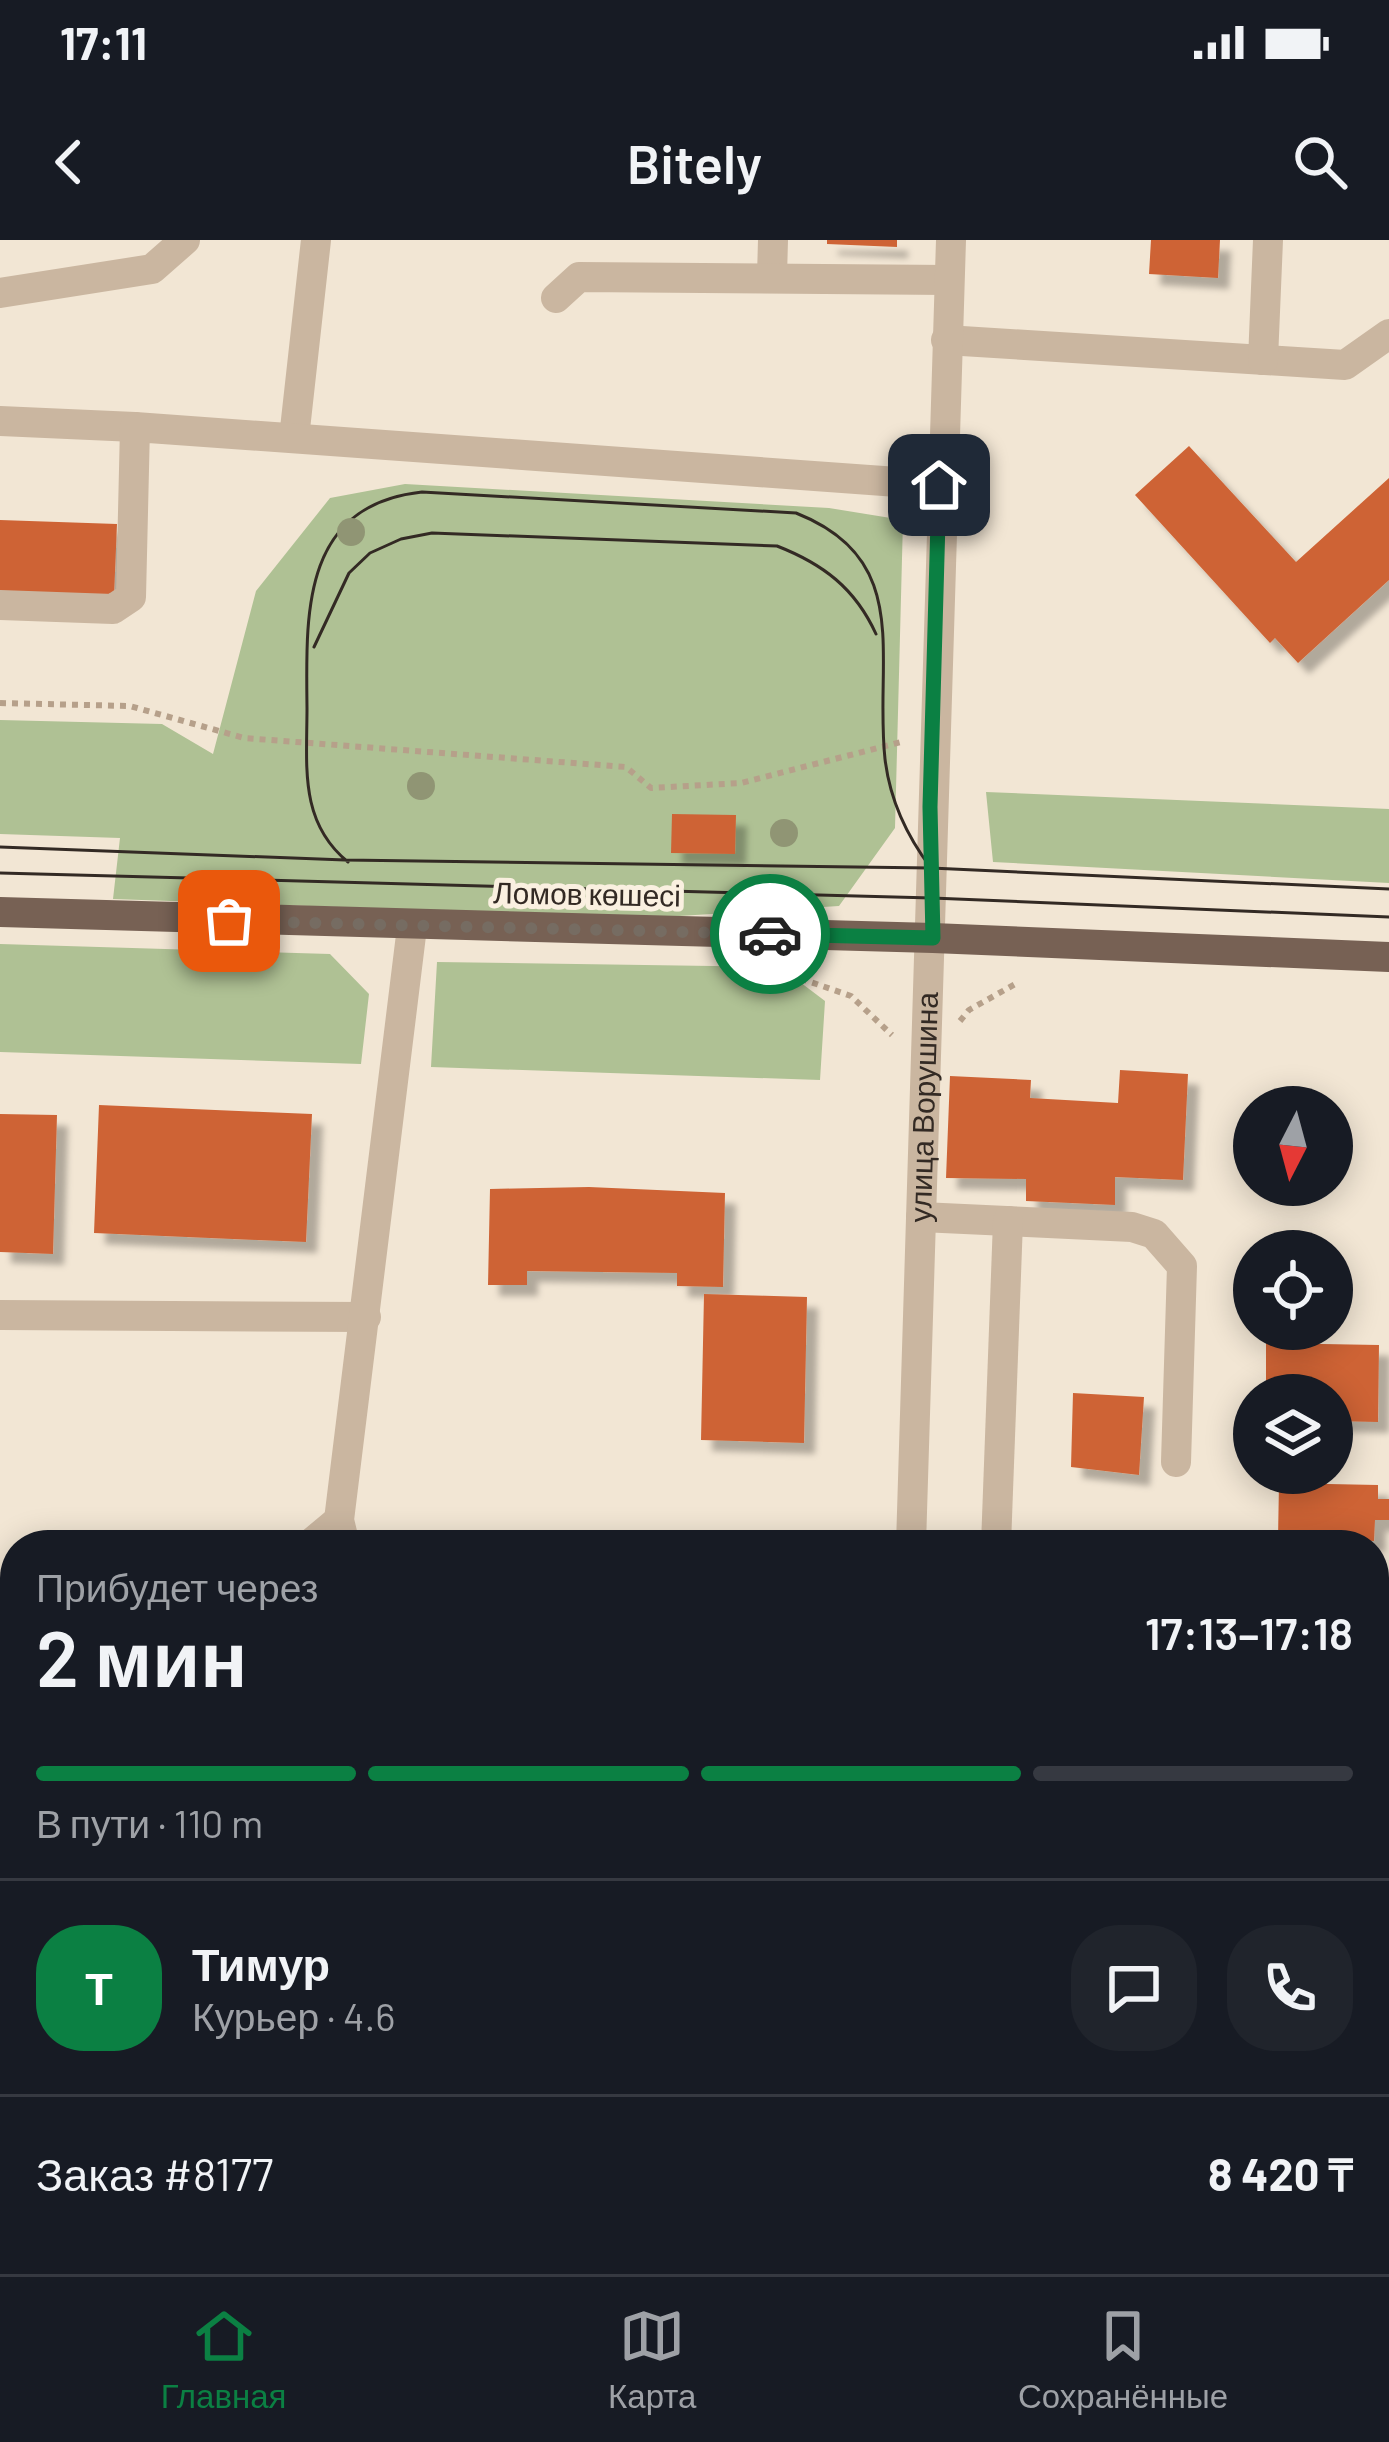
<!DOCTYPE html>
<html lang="ru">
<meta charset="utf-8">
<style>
body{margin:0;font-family:Barlow,sans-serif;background:#20242c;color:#f1f3f6;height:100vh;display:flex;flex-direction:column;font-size:45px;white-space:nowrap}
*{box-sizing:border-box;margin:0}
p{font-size:39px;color:#9ea1a6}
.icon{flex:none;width:66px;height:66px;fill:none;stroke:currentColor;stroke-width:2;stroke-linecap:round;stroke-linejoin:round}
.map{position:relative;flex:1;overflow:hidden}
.details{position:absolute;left:0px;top:1290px;width:1389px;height:744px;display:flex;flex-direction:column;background:#171b24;border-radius:48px 48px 0 0;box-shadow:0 6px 30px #0003}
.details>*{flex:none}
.needle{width:78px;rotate:186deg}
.tools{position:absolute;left:1233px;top:846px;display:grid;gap:24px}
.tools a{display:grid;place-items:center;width:120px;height:120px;border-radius:50%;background:#171b24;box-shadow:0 6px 30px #0003;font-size:60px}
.pin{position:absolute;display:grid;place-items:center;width:102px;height:102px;color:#fff;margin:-51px;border-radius:24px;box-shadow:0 6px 18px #0006}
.courier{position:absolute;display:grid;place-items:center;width:120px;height:120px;margin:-60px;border:9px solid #0b8043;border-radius:50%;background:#fff;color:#222;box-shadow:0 3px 15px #0007}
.head em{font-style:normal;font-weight:600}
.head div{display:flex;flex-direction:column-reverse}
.head{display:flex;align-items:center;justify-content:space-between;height:204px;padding:0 36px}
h1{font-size:78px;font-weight:600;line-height:90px}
.bar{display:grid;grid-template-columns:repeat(4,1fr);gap:18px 12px;align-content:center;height:144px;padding:0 36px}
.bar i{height:15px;border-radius:9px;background:#363941}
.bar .current{background:#0b8043}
.bar p{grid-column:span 4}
.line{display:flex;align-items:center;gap:30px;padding:0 36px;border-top:3px solid #363941}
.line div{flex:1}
.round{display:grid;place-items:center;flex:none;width:126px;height:126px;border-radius:48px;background:#20242c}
.status{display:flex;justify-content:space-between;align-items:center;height:84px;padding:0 60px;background:#171b24;direction:ltr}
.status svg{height:33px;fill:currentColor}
header{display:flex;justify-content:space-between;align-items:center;height:156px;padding:0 36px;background:#171b24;font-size:54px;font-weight:600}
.menu{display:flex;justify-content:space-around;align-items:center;height:168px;border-top:3px solid #363941;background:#171b24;font-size:33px;color:#9ea1a6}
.menu a{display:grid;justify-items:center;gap:6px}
.menu .current{color:#0b8043}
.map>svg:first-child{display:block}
</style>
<div class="status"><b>17:11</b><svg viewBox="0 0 49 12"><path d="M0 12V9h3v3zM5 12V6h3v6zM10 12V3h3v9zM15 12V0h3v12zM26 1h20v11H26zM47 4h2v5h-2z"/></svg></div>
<header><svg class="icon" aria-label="back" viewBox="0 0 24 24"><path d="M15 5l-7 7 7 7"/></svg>Bitely<svg class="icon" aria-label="search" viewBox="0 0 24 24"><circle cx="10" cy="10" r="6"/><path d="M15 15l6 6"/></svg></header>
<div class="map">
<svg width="1389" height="2034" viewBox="0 0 1389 2034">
<defs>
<filter id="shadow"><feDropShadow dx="11" dy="11" stdDeviation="3" flood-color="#0004"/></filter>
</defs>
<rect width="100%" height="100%" fill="#f2e6d4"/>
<path fill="#afc194" d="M405 244 829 268 903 280 895 588 839 666 647 678 113 659 120 598 0 594V480L162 484 213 514 256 351 330 258Z
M986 552 1389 569V643L993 622Z
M0 704 330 714 369 754 361 824 0 812Z
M437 722 780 727 825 761 820 840 431 827Z
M1374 1894H1389V2034H1062L1063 2019H1374Z"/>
<path fill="#ce6436" filter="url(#shadow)" d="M827 0H897V7L827 4Z
M1151 0H1220L1218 38 1149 34Z
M1189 206 1296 322 1389 238V340L1298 423 1275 398 1270 403 1135 255Z
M0 280 117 284 114 356 0 351Z
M672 574 736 575 735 614 671 613Z
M1120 830 1188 834 1183 940 1115 937V965L1026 961V939L946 938 950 836 1031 840 1030 858 1118 863Z
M99 865 312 874 306 1002 94 993Z
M0 874 57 875 53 1014 0 1012Z
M589 947 725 953 723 1047 677 1046V1033L527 1031V1045H488L490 949Z
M704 1054 807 1057 804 1203 701 1200Z
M1266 1103 1379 1105 1378 1182 1332 1181V1155H1266Z
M1073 1153 1144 1157 1139 1235 1071 1227Z
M1279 1243 1378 1245V1259H1389V1280H1375L1374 1301 1278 1299Z
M0 1452H15V1515L0 1514Z
M756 2019H807V2025L756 2023Z
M935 2019H978V2034H934Z
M1022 2019H1067L1066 2034H1022Z"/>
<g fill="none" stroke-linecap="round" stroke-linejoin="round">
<path stroke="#b6a08a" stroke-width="6" stroke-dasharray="6 6" stroke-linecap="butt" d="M0 463 130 466 244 498 626 527 651 548 741 543 901 502
M741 736 799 738 851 756 892 795
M960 781 969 770 1017 743
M1374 1902H1389
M1077 2034V2019"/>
<g stroke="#cab6a0" stroke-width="30">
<path d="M772 36 773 0"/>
<path d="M0 53 152 29 185 0"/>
<path d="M556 58 579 37 949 40"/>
<path d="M946 100 1345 125 1389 94"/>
<path d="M1263 120 1268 0"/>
<path d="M0 181 135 187"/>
<path d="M294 198 316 0"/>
<path d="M0 365 113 369 131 357 135 187 939 245"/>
<path d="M921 977 1132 987 1154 994 1182 1026 1176 1222"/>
<path d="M0 1075 366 1077"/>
<path d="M309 1305 339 1280"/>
<path d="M345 1305 339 1280 412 687"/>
<path id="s1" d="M911 1305 951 0"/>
<path d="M996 1305 1008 981"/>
<path d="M452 2034V2019"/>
<path d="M883 2034V2019"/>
</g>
<path stroke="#776154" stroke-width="30" d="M0 672 933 698 1389 717"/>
<path stroke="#332a24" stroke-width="3" d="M314 407 349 333 370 313 401 299 432 293 777 306C823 324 855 348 876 394
M0 607 345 620 931 628 1389 649
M348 622C299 582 307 527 307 468 306 374 301 265 422 252L796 273C915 320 874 418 885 519 890 561 906 595 931 628
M0 633 932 658 1389 677"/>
</g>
<g fill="#909574">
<circle cx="351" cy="292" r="14"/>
<circle cx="421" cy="546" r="14"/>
<circle cx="784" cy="593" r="14"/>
</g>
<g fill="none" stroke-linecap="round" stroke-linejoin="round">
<path stroke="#766c62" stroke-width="12" stroke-dasharray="0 21.6" d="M229 681 770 694"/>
<path stroke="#0b8043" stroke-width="15" d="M770 694 933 698 930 567 939 245"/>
</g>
<g text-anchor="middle" stroke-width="10" stroke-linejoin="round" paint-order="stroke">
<g font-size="30" fill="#332a24" stroke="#faf0e0">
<text transform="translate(587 655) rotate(1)" y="10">Ломов көшесі</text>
<text dy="10" stroke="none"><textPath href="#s1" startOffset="438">улица Ворушина</textPath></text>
</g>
</g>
</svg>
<div class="tools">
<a><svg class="needle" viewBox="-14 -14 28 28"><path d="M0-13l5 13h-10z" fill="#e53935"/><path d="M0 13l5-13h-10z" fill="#9ea1a6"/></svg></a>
<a><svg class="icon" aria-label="locate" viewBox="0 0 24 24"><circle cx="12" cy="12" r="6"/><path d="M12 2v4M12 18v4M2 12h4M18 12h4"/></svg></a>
<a><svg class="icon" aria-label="layers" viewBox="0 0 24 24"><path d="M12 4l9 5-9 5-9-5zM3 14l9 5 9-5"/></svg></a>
</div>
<div class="pin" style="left:229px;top:681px;background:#ea580c"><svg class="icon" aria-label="bag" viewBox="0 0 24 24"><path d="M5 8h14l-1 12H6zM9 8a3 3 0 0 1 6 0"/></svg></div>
<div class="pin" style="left:939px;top:245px;background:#1f2937"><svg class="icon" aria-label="home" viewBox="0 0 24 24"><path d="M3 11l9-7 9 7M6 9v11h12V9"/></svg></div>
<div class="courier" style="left:770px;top:694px"><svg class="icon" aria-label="car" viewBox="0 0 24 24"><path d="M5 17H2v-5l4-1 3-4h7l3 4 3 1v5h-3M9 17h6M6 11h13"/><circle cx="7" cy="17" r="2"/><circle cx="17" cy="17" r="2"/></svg></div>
<section class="details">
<div class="head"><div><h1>2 мин</h1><p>Прибудет через</p></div><em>17:13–17:18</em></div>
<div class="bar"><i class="current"></i><i class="current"></i><i class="current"></i><i></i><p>В пути · 110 m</p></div>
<div class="line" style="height:216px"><b class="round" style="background:#0b8043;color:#fff">Т</b><div><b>Тимур</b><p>Курьер · 4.6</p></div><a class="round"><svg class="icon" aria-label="chat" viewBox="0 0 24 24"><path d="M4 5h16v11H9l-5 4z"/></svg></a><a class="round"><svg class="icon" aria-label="phone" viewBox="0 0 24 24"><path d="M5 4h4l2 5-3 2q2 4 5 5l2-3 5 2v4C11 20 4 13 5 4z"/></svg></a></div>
<div class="line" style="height:156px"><div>Заказ #8177</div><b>8 420 ₸</b></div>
</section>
</div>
<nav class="menu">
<a class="current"><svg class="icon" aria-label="home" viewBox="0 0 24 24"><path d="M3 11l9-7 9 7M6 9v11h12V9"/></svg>Главная</a>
<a><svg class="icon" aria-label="map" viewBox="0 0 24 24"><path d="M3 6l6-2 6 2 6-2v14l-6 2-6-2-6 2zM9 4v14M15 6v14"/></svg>Карта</a>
<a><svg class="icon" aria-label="saved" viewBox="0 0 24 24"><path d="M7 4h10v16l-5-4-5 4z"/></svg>Сохранённые</a>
</nav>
